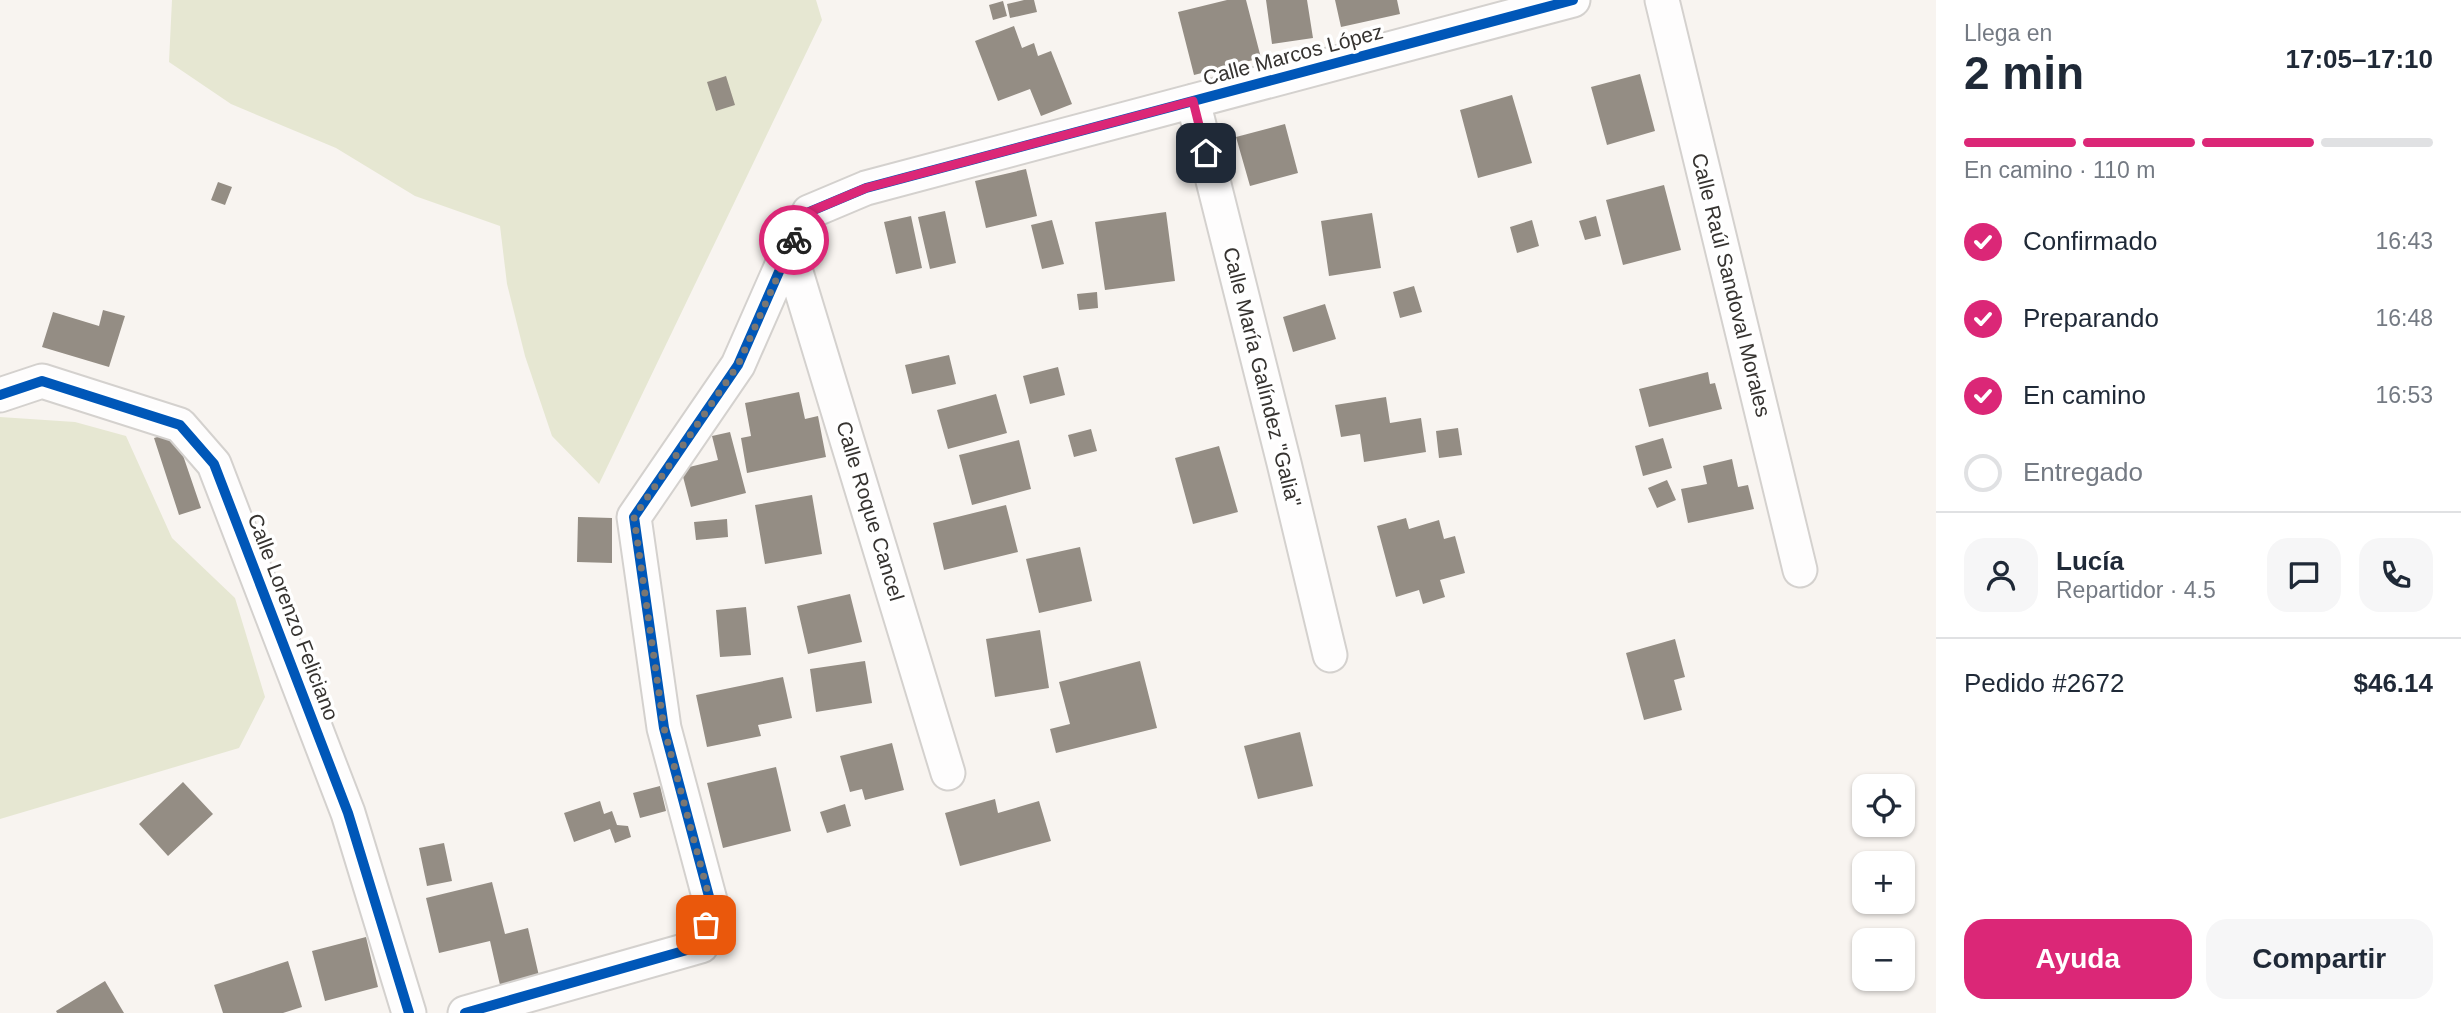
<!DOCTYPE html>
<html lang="es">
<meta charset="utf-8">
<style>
body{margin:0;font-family:Helvetica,sans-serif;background:#f6f6f7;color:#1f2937;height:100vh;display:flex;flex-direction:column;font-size:26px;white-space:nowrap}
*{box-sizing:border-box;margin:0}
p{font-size:23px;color:#747a83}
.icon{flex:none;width:38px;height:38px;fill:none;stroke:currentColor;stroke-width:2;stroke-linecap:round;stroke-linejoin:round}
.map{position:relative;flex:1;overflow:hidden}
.side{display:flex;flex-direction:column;background:#fff;width:525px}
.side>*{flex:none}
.buttons{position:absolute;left:1852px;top:774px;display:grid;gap:14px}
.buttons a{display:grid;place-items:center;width:63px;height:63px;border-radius:14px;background:#fff;box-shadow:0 2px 5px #0004;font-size:35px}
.pin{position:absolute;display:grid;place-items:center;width:60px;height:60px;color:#fff;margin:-30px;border-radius:14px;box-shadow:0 4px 10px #0006}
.courier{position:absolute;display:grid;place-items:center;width:70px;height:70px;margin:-35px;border:5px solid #db2777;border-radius:50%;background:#fff;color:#222;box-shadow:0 2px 9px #0007}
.summary em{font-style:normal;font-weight:800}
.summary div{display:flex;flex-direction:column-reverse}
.summary{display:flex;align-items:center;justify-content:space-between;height:119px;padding:0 28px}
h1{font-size:46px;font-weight:800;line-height:52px}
.bar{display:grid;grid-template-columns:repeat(4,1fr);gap:10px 7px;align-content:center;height:84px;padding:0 28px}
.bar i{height:9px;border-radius:5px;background:#e0e1e3}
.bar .selected{background:#db2777}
.bar p{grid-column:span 4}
.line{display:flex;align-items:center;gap:18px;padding:0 28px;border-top:2px solid #e0e1e3}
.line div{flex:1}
.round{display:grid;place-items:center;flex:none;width:74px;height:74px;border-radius:21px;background:#f6f6f7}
ol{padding:0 28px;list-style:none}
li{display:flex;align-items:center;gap:21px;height:77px}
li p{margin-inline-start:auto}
li .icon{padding:7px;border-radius:50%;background:#db2777;color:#fff;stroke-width:4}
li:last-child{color:#747a83}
li i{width:38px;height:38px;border:4px solid #e0e1e3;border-radius:50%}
.cta{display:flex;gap:14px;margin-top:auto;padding:14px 28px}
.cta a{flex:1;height:80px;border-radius:21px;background:#db2777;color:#fff;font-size:28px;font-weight:800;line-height:80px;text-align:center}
.cta a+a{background:#f6f6f7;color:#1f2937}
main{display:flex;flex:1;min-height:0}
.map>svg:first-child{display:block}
</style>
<main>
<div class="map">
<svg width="1936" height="1013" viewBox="0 0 1936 1013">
<rect width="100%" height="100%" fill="#f8f4f0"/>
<path fill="#e6e7d2" d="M172 0H816L822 20 599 484 552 436 525 356 507 284 500 226 415 196 336 148 231 104 169 62Z
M0 417 75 422 126 436 172 538 235 598 265 697 239 748 0 819Z"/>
<path fill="#948d84" d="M1024 0H1034L1037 12 1010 18 1007 4Z
M1227 0H1246L1261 58 1194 75 1178 12Z
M1266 0H1307L1313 38 1272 44Z
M1335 0H1397L1400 14 1341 27Z
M1003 1 1007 16 993 20 989 5Z
M1014 26 1022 48 1034 43 1038 56 1051 51 1072 104 1041 116 1030 89 998 101 975 41Z
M1640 74 1655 131 1607 145 1591 87Z
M726 76 735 105 716 111 707 82Z
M1512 95 1532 163 1478 178 1460 110Z
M1285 124 1298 173 1250 186 1236 137Z
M1026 169 1037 216 986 228 975 181Z
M218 182 232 187 225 205 211 200Z
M1664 185 1681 250 1623 265 1606 200Z
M945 211 956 263 930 269 918 217Z
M1166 212 1175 281 1105 290 1095 222Z
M1372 213 1381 268 1329 276 1321 221Z
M911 216 922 268 896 274 884 222Z
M1596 216 1601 236 1585 240 1579 221Z
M1052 220 1064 264 1042 269 1031 225Z
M1532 220 1539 246 1517 253 1510 227Z
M1414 286 1422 312 1400 318 1393 292Z
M1097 292 1098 308 1079 310 1077 294Z
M1325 304 1336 339 1293 352 1283 317Z
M103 310 125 316 109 367 42 347 53 312 99 326Z
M949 355 956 384 912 394 905 365Z
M1058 367 1065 395 1030 404 1023 376Z
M1708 372 1710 384 1715 383 1722 409 1649 427 1639 389Z
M799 392 805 419 818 416 826 457 747 473 741 438 751 436 745 403Z
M996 394 1007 433 948 449 937 410Z
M1386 397 1390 423 1421 418 1426 452 1364 462 1360 434 1341 437 1335 405Z
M1458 428 1462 455 1439 458 1436 431Z
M1091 429 1097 451 1074 457 1068 435Z
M175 432 201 508 179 515 154 438Z
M730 432 746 493 691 507 681 469 718 460 712 436Z
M1663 438 1672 468 1643 476 1635 446Z
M1019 440 1031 489 972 505 959 455Z
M1219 446 1238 512 1193 524 1175 458Z
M1732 459 1738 487 1748 485 1754 509 1688 523 1681 489 1707 484 1703 466Z
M1667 480 1676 500 1657 508 1648 488Z
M812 495 822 554 765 564 755 505Z
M1006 505 1018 552 944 570 933 523Z
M578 517 612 518V563L577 562Z
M1406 518 1409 529 1439 520 1444 539 1455 536 1465 573 1440 580 1445 597 1423 604 1419 590 1396 597 1377 526Z
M727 519 728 537 696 540 694 522Z
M1080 547 1092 601 1039 613 1026 559Z
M850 594 862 642 808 654 797 606Z
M746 607 751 655 720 657 716 610Z
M1040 630 1049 688 995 697 986 639Z
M1675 639 1685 677 1674 680 1682 710 1644 720 1626 653Z
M865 661 872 703 816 712 810 669Z
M1140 661 1157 728 1056 753 1050 729 1070 724 1059 682Z
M783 677 792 718 758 725 761 736 707 747 696 695Z
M1300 732 1313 786 1258 799 1244 746Z
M892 743 904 790 865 800 862 789 850 792 840 756Z
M776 767 791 831 723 848 707 783Z
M183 782 213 814 168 856 139 824Z
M660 786 666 811 640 818 633 793Z
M995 799 998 813 1039 801 1051 841 960 866 945 813Z
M600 801 604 814 612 811 617 825 628 826 631 837 615 843 610 829 574 842 564 813Z
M845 804 851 826 827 833 820 812Z
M444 843 452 881 427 886 419 848Z
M492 882 505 934 528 928 539 976 500 985 490 941 439 953 426 898Z
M366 937 378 987 325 1001 312 951Z
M288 961 302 1007 283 1013H223L214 985Z
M105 981 124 1013H57L56 1011Z"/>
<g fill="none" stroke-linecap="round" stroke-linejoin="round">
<defs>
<path id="minor" d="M1662 0 1800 570
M1193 101 1284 463 1330 655
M789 249 948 773
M0 395 42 381 180 425 214 464 348 813 409 1013
M465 1013 701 946 711 904 664 728 634 517 738 365 789 249 809 212 866 188 1573 0"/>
</defs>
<use href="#minor" stroke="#d4d1ce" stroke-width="37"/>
<use href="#minor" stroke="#fefdfd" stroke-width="33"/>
<defs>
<path id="cycleway" d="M0 395 42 381 180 425 214 464 348 813 409 1013
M465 1013 701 946 711 904 664 728 634 517 738 365 789 249 809 212 866 188 1573 0"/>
</defs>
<use href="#cycleway" stroke="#fff" stroke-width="15"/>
<use href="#cycleway" stroke="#0057b8" stroke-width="10"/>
</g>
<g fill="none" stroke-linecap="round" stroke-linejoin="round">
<path stroke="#7a7773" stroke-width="7" stroke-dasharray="0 12.6" d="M706 925 711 904 664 728 634 517 738 365 794 240"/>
<path stroke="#db2777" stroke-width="9" d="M794 240 809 212 866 188 1193 101 1206 153"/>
</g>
<g text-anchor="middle" stroke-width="7" stroke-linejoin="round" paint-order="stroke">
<g font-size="21" fill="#363330" stroke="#fff">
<text transform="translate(1293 55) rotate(-15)" y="7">Calle Marcos López</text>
<text transform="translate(1731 285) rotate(76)" y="7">Calle Raúl Sandoval Morales</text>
<text transform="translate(1262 377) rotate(76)" y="7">Calle María Galíndez "Galia"</text>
<text transform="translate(870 511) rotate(73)" y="7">Calle Roque Cancel</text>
<text transform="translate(293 617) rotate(69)" y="7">Calle Lorenzo Feliciano</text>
</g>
</g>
</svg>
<div class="buttons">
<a><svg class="icon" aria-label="locate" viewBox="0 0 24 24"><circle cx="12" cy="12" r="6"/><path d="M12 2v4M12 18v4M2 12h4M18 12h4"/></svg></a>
<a>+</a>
<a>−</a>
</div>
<div class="pin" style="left:706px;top:925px;background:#ea580c"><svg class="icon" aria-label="bag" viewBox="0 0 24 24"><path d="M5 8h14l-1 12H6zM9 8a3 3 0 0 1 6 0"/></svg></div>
<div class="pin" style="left:1206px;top:153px;background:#1f2937"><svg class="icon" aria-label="home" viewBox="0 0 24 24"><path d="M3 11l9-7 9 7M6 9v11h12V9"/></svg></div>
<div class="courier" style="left:794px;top:240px"><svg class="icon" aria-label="bike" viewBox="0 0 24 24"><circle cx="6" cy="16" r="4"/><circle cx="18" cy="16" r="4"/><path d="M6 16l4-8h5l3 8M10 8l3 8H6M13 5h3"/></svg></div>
</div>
<section class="side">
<div class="summary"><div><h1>2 min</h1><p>Llega en</p></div><em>17:05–17:10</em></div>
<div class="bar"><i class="selected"></i><i class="selected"></i><i class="selected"></i><i></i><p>En camino · 110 m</p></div>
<ol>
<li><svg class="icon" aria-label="check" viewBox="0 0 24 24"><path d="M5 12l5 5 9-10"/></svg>Confirmado<p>16:43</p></li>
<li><svg class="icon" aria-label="check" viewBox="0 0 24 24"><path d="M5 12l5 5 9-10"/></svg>Preparando<p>16:48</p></li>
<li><svg class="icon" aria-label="check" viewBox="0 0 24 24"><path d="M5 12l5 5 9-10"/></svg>En camino<p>16:53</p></li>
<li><i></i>Entregado</li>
</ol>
<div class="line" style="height:126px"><a class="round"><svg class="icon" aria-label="person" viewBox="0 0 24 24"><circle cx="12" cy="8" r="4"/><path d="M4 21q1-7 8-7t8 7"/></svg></a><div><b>Lucía</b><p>Repartidor · 4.5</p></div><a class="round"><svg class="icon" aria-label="chat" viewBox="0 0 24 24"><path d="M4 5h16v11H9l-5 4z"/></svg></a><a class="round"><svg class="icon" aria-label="phone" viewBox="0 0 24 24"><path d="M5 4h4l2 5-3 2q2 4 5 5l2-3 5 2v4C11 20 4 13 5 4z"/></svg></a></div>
<div class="line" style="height:91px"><div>Pedido #2672</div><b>$46.14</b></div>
<div class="cta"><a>Ayuda</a><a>Compartir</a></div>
</section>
</main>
